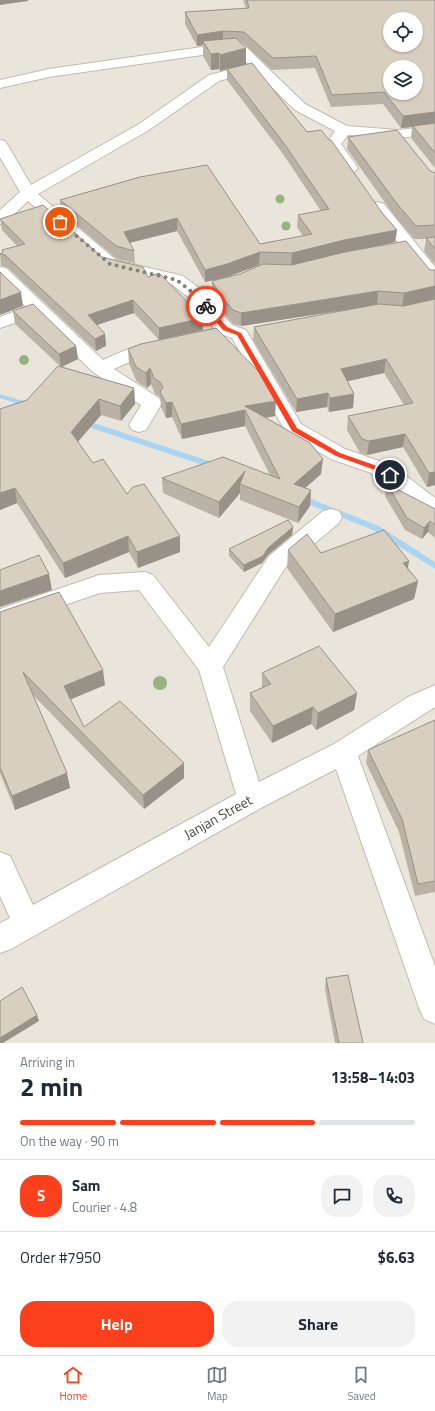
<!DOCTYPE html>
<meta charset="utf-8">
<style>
body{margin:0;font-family:"Titillium Web",sans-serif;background:#f2f2f3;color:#1f2937;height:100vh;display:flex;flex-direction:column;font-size:15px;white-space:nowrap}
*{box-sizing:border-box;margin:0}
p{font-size:13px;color:#747a83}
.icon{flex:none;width:22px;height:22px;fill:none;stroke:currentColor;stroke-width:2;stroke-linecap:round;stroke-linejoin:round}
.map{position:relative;height:1043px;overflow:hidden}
.drawer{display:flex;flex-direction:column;background:#fff;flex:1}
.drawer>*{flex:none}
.tools{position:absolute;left:383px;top:12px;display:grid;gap:8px}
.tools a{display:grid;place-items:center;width:40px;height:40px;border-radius:50%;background:#fff;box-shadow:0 1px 3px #0004;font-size:20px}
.pin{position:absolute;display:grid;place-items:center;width:34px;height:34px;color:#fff;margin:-17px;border:2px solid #fff;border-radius:50%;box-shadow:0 1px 4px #0007}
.courier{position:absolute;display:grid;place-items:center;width:40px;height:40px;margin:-20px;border:3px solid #fc3f1d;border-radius:50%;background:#fff;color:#222;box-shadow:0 1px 5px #0007}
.summary em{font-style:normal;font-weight:700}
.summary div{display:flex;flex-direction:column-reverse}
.summary{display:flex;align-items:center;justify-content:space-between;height:68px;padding:0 20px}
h1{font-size:26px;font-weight:700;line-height:30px}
.bar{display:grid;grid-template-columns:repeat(4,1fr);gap:6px 4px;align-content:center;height:48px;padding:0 20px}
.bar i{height:5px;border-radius:3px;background:#e0e1e3}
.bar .on{background:#fc3f1d}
.bar p{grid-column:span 4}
.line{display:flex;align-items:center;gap:10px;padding:0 20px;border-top:1px solid #e0e1e3}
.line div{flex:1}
.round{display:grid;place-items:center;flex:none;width:42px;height:42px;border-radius:16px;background:#f2f2f3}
.primary-button{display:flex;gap:8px;margin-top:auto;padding:8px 20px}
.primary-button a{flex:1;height:46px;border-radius:16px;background:#fc3f1d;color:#fff;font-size:16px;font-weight:700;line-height:46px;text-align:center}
.primary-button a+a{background:#f2f2f3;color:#1f2937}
.dock{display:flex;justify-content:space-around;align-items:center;height:56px;border-top:1px solid #e0e1e3;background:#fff;font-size:11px;color:#747a83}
.dock a{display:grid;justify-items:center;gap:2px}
.dock .on{color:#fc3f1d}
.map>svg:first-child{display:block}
</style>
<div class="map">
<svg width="435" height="1043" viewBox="0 0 435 1043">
<rect width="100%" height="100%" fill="#f6f3ec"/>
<path fill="#eae5da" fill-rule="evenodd" d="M0 0H435V1043H0ZM390 19H416V45H390ZM390 67H416V93H390Z"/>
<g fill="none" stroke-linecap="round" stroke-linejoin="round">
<path fill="#a9d4f2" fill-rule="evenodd" d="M0 394 34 404 35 406 31 408 0 398Z
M79 420H85L218 464 219 466 218 468H212L79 424 78 422Z
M301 495 379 526 435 562V569L373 530 298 500 297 498 298 496Z"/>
<defs>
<path id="minor" d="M223 44 244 45 305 104 347 126 398 130 435 126V134L398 138 348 135 341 144 358 168 355 171 350 173 345 171 326 144 335 131 295 110 255 71 219 81 149 130 38 194 116 260 183 276 199 288 232 325 246 330 301 424 345 449 385 463 409 478 435 498V518L427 515 393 488 371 473 331 459 287 434 232 338 218 333 187 296 171 284 104 268 28 201 6 222 0 224V210L20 192 0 157V140L5 141 7 144 31 185 139 124 209 75 249 65 236 52H223L49 77 0 88V80L49 69Z
M378 202 384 204 435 267V283L429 282 372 210 370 207 372 204Z
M0 267 6 268 103 360C119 353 146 339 164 344L166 348 164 352 141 357 114 369 159 398 162 403 146 430 139 432 132 430 129 425 141 405 93 372 35 316 0 328V317L26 307 0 282Z
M331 509 339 511 342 517 339 523 285 568 223 667 259 782 334 744 408 697 435 685V707L358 756 435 966V1024L424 1019 419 1008 336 769 261 808 11 949 0 953V923L10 918 0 896V852L10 856 33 905 236 794 199 670 139 590 100 593 0 627V609L99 575 145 572 153 575 209 647 269 556 323 511Z"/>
</defs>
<use href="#minor" stroke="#c2bbae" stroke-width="2"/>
<use href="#minor" fill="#fff" fill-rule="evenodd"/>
</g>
<g fill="#97b381">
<circle cx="280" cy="199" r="4.5"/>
<circle cx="286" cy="226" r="4.5"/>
<circle cx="24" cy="360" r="5"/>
<circle cx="160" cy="683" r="7"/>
</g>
<path fill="#bab2a6" d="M243 0H435V168L411 138 412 127 401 128 383 104 331 107 315 68 272 70 244 44 241 43 246 48V64L220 71 219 69 211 70 203 56V45L197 46 185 24V12L246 8Z
M227 69 307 132 383 214 397 230 395 242 343 253 430 270 435 485 427 487 403 447 367 455 360 453 347 430 348 416 404 405 384 373 347 381 354 394 353 408 329 412 327 407 296 412 253 340 254 327 376 305 241 326 233 324 220 309 212 294V281L240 274 262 265H259L227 277 205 282 177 231 130 243 134 251 135 263 117 259 61 212 60 200 140 177 260 244 303 236 297 227 298 215 321 211 283 154 227 80Z
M348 137 430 171 435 173V265L424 251 426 239H414L396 218 347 149Z
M0 219 102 257 148 277 203 318V330L164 339 275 416 266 418 321 474 305 488 311 490 310 506 298 523 240 500V493L219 518 163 493 162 478 270 475 245 426 182 439 172 417 166 418 161 407 160 397 155 394 151 384 147 388 137 382 129 364 128 349 159 340 134 313 97 325 105 334 106 346 96 351 7 267 1 266 0 253H2V250L17 246 2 230Z
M13 311 76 346 78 359 62 367 134 388 135 404 121 421 101 415 78 442 93 463 127 494 180 552 138 568 129 552 65 578 17 503 0 510V409L27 400 60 366 15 324Z
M387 484 435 509V538L428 532 422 539 405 530 385 496Z
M293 527 292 535 268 555 262 563 244 572 229 556V549Z
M288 550 321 553 408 568 418 581 414 599 333 632 287 568Z
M0 612 105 685 70 700 84 727 184 763V778L144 809 33 695 70 788 15 810 0 773Z
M262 673 357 693 354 710 316 730 311 724 272 743 250 711V693L262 688Z
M435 720V892L415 896 399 832 366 763 368 750Z
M326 978 363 1043H335L325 989Z"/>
<path fill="#979187" d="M0 0H28V1L0 5Z
M223 31V42L203 41V45L197 46V35Z
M246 48V64L220 71V55Z
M219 53V69L211 70V54Z
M435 112V125L413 126 412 127 401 128 403 116Z
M177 218V231L124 244V232Z
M397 230 395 242 343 253 291 265 292 253 344 240Z
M260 252 259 265 227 277 205 282V270Z
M435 286V299L402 306 404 293Z
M378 291 377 305 241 326V313Z
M21 292 23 306 0 315V300Z
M133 300 134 313 90 327 88 315Z
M203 318V330L159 340V328Z
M105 334 106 346 96 351 95 339Z
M76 346 78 359 61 367 59 354Z
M386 359 384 373 340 383 341 369Z
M150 368 151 384 147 388 146 373Z
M134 388 135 404 121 421 120 406Z
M328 393 327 407 296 412 297 399Z
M354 394 353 408 329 412 330 398Z
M99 399 101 415 73 447 71 432Z
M276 401 275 416 250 420 245 410V426L182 439 181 424 245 406Z
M172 402V417L166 418V403Z
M405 434 403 447 367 455 369 441Z
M323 459 321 474 293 499 294 484Z
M245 471 240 484V493L219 518V502Z
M435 472V485L427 487 429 473Z
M15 488 17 503 0 510V493Z
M311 490 310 506 298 523 299 507Z
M430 521 428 532 422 539 424 528Z
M293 527 292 535 268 555 262 563 244 572V565L268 548Z
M128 536 129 552 65 578 63 563Z
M180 536V552L138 568 137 552Z
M409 561 406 579 403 563Z
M49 574 52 590 0 607V591Z
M418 581 414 599 333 632 335 614Z
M103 670 105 685 66 701 64 686Z
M357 693 354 710 316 730 318 713Z
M313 707 311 724 272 743 273 726Z
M184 763V778L144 809 143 795Z
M67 773 70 788 15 810 12 796Z
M37 1015 39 1021 3 1043H0V1038Z"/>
<path fill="#d8cfc1" stroke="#979187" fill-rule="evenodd" d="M247 0H435V112L403 116 384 92 332 95 316 56 273 58 244 32 223 31 197 35 185 12 249 8ZM390 19H416V45H390ZM390 67H416V93H390Z
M236 38 246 48 220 55 219 53 211 54 203 41Z
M252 63 307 132 321 130 329 140H331L383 214 397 230 344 240 292 253 260 252 227 264 205 270 177 218 124 232 134 251 116 246 60 200 140 177 207 165 260 244 312 234 298 215 329 209 283 142 227 69Z
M435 123V153L413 126Z
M397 130 430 171 435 173V225L416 226 398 205 348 137Z
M43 205 102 257 143 267 148 277 159 273 203 318 159 328 133 300 88 315 105 334 95 339 5 255 0 254 3 252 2 250 25 244 0 219Z
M435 237V249L426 238Z
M406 241 430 270H435V286L404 293 378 291 241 313 233 310 220 295 212 281 240 274 263 264 292 265 345 252Z
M0 272 21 292 0 300Z
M435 299V472L429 473 405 434 369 441 362 439 348 416 413 403 386 359 341 369 354 394 330 398 328 393 297 399 254 327 379 304 404 306Z
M33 304 76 346 59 354 13 311Z
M216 328 259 372 276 401 245 406 310 443 323 459 294 484 311 490 299 507 240 484 245 471 219 502 162 478 223 457 280 479 245 410 181 424 172 402 166 403 160 392 163 387 160 382 154 378 150 368 146 373 136 367 128 349 141 344Z
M58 366 134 388 120 406 99 399 71 432 93 463 103 459 127 494 133 487 144 484 180 536 137 552 128 536 63 563 15 488 0 493V409L27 400Z
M387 484 435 509V525L430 521 424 528 407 518Z
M288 520 293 527 268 548 263 556 259 558 244 565 229 549Z
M384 530 409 561 403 563 418 581 335 614 288 550 307 534 321 553Z
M39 555 49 574 0 591V570Z
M59 592 103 670 64 686 84 727 120 701 184 763 143 795 23 672 67 773 12 796 0 767V612Z
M319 646 357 693 318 713 313 707 273 726 250 693 271 684 262 673Z
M435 720V881L418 884 402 819 368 750Z
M348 975 363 1043H339L326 978Z
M22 987 37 1015 0 1038V1001Z"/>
<path fill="#fc3f1d" d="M204 304H207L227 327 241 333 297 428 340 453 380 467 392 474V477H387L375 470 336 456 292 431 237 335 223 330 204 307Z"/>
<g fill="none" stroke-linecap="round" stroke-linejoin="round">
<path stroke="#878178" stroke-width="4" stroke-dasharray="0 7.2" d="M60 222 110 264 177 280 192 292 206 306"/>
</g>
<g text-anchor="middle" stroke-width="4" stroke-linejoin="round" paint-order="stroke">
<g font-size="14" fill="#4b4439" stroke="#fff">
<text transform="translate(218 817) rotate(-29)" y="5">Janjan Street</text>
</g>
</g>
</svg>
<div class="tools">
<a><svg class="icon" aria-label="locate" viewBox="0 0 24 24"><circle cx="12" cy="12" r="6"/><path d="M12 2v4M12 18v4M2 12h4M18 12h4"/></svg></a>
<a><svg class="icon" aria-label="layers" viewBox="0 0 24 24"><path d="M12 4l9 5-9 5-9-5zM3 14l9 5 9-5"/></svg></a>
</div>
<div class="pin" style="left:60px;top:222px;background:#ea580c"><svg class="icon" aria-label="bag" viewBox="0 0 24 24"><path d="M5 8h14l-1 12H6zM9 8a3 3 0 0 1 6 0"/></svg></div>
<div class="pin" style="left:390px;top:475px;background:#1f2937"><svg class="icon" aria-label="home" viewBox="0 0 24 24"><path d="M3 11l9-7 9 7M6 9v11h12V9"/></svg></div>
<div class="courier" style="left:206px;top:306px"><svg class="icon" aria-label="bike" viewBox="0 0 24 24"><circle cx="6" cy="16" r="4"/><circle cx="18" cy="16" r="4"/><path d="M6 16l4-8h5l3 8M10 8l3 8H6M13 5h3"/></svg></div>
</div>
<section class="drawer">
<div class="summary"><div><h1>2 min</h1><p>Arriving in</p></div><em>13:58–14:03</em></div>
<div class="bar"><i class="on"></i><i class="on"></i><i class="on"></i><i></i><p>On the way · 90 m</p></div>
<div class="line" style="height:72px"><b class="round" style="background:#fc3f1d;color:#fff">S</b><div><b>Sam</b><p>Courier · 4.8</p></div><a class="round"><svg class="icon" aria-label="chat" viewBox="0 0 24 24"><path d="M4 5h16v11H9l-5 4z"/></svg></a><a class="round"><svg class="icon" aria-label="phone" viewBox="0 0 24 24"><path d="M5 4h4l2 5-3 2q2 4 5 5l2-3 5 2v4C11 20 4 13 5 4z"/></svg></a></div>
<div class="line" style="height:52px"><div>Order #7950</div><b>$6.63</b></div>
<div class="primary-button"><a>Help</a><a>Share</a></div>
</section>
<nav class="dock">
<a class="on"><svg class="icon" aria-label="home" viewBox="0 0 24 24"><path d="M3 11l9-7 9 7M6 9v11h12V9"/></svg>Home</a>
<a><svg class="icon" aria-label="map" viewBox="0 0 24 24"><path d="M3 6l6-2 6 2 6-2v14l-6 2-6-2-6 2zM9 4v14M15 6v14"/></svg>Map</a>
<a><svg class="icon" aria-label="saved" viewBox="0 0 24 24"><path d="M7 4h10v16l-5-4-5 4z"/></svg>Saved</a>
</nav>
